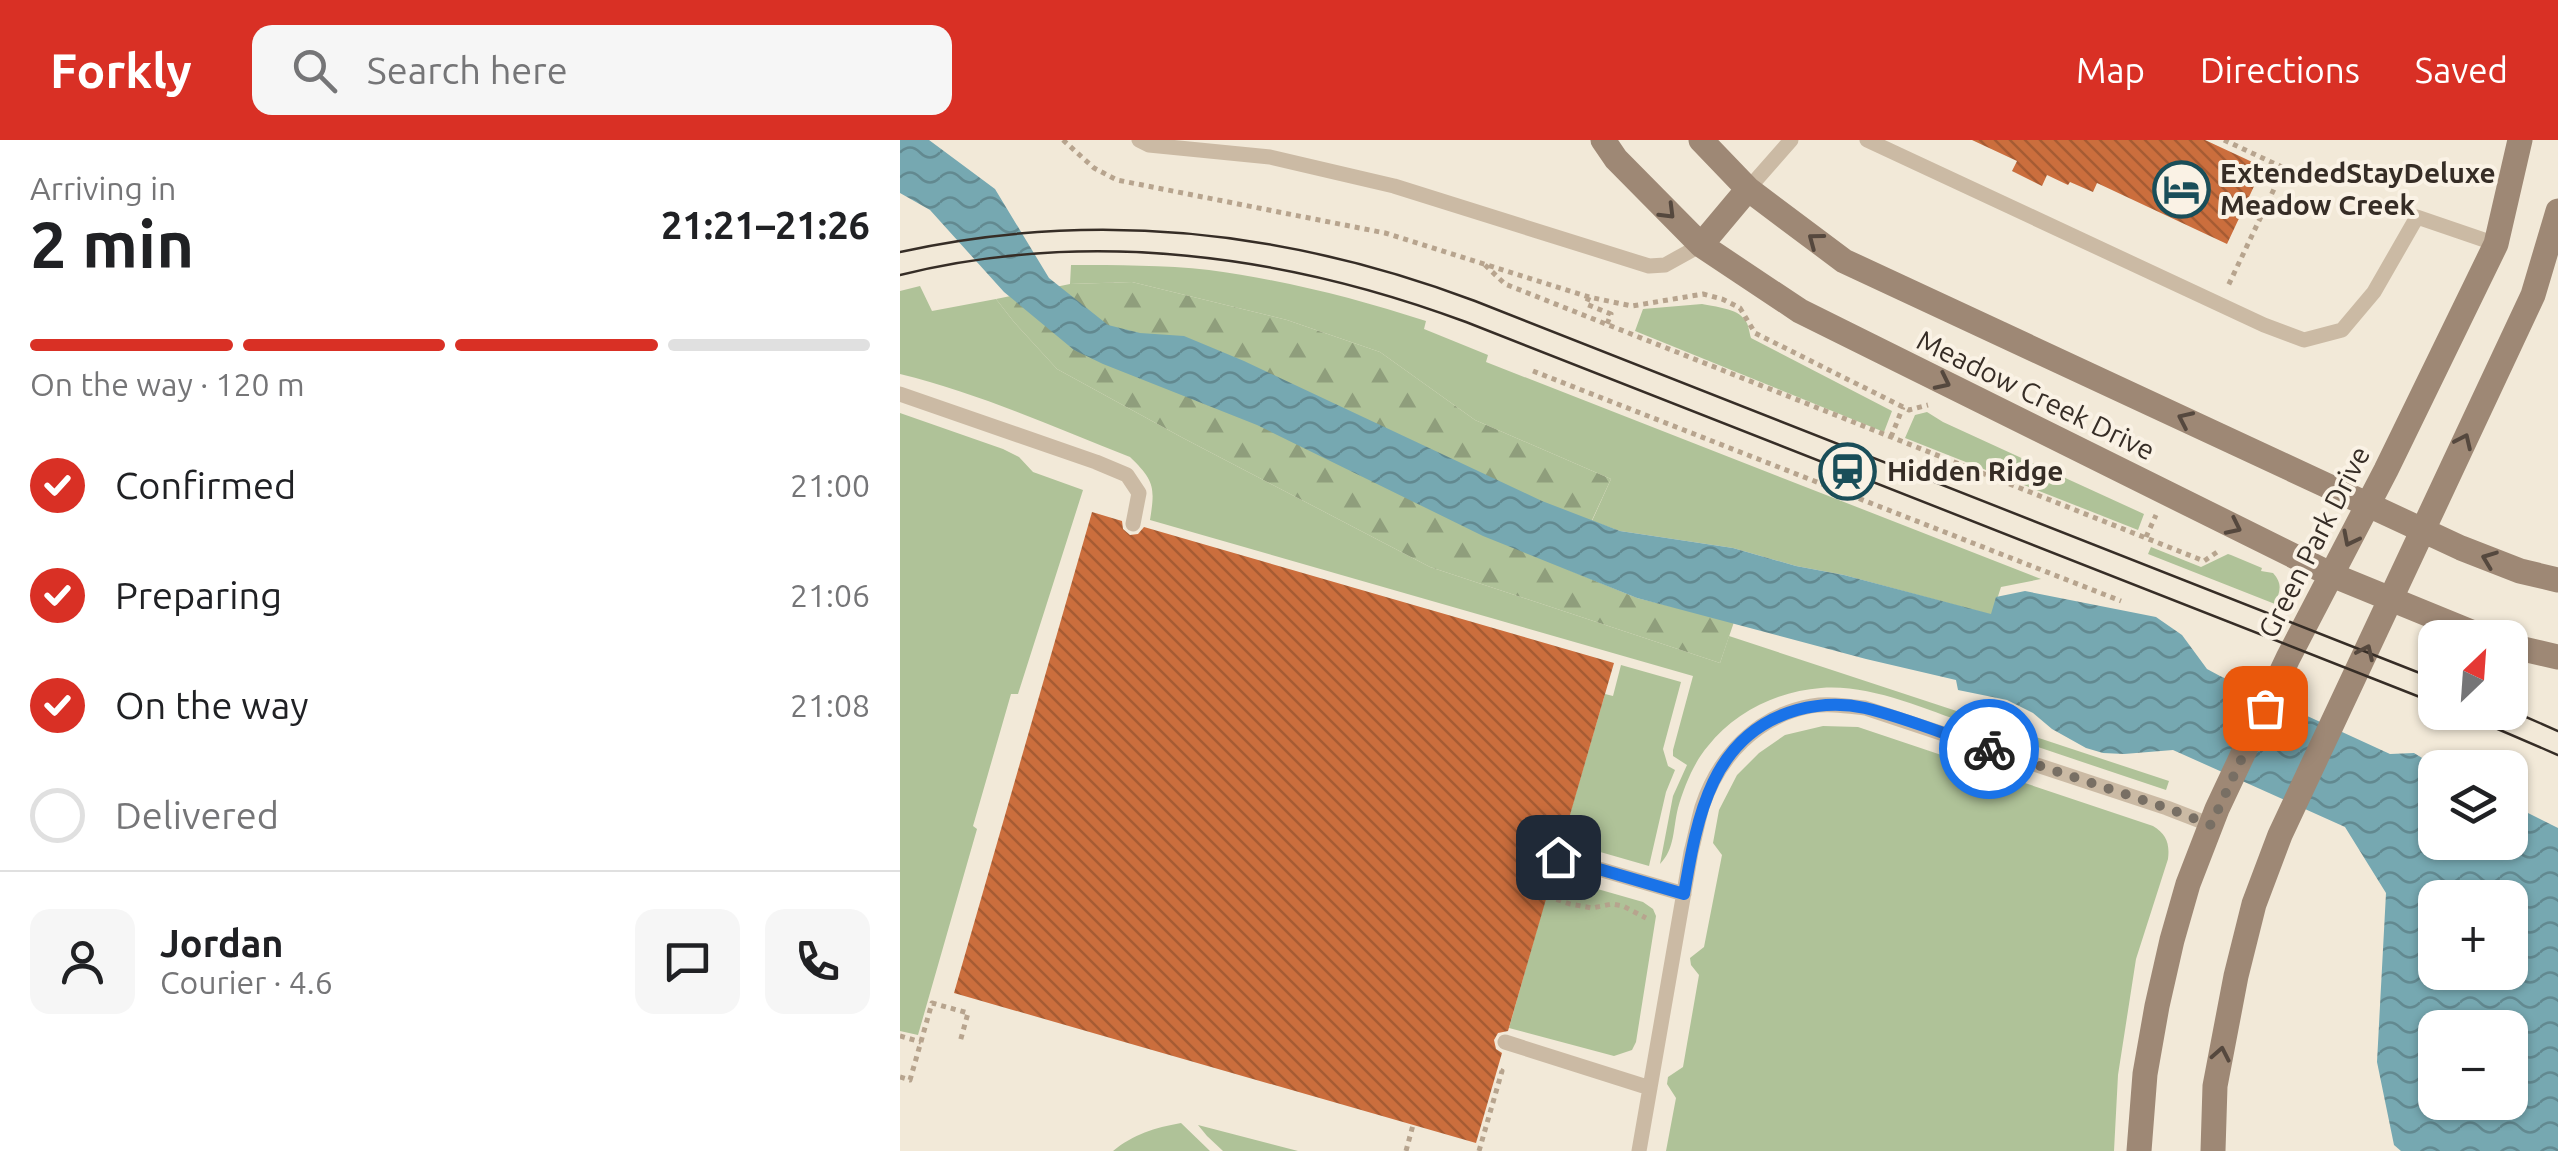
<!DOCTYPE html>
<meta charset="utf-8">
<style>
body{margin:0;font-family:Ubuntu,sans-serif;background:#f6f6f6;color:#202124;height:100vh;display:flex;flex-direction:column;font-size:38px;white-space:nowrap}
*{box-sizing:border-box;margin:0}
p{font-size:32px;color:#757577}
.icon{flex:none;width:55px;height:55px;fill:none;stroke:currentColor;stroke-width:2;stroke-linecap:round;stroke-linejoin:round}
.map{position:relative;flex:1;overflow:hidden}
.sheet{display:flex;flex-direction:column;background:#fff;width:900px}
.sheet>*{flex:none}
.needle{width:65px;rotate:25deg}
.buttons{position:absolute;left:1518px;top:480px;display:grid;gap:20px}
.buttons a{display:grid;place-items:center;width:110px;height:110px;border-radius:20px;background:#fff;box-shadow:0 2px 8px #0004;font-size:50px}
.pin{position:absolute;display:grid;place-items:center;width:85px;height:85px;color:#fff;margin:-42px;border-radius:20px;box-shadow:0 5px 15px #0006}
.courier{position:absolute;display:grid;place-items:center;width:100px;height:100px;margin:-50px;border:8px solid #1a73e8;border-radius:50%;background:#fff;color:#222;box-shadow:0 2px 12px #0007}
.overview em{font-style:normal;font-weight:700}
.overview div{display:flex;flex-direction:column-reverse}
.overview{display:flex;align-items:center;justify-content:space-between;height:170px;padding:0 30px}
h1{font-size:65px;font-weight:700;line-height:75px}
.bar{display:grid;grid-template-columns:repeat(4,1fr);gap:15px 10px;align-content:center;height:120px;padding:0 30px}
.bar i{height:12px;border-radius:8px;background:#e0e0e0}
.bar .active{background:#d93025}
.bar p{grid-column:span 4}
.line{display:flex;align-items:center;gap:25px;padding:0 30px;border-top:2px solid #e0e0e0}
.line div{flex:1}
.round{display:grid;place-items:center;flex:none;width:105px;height:105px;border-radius:20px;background:#f6f6f6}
ol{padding:0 30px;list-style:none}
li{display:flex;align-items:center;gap:30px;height:110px}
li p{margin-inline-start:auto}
li .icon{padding:10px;border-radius:50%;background:#d93025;color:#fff;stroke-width:4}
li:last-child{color:#757577}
li i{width:55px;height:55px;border:5px solid #e0e0e0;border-radius:50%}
header{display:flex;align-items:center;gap:60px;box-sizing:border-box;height:140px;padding:0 50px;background:#d93025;color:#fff}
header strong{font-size:48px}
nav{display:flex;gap:55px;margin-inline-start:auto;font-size:35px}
.search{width:700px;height:90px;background:#f6f6f6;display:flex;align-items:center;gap:25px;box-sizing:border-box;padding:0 35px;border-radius:20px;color:#757577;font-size:38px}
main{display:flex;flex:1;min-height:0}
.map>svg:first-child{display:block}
</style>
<header>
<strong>Forkly</strong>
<div class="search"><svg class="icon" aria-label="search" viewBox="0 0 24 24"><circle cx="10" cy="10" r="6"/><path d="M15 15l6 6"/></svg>Search here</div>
<nav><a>Map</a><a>Directions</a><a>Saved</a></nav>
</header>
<main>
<section class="sheet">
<div class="overview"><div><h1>2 min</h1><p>Arriving in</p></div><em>21:21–21:26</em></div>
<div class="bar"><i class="active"></i><i class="active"></i><i class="active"></i><i></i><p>On the way · 120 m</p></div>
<ol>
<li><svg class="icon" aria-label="check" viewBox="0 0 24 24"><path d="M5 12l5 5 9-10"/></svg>Confirmed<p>21:00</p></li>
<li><svg class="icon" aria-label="check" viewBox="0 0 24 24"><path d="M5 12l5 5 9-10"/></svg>Preparing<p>21:06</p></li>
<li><svg class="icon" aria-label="check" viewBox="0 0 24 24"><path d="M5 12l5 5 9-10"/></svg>On the way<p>21:08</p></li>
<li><i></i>Delivered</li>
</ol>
<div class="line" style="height:180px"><a class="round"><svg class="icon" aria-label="person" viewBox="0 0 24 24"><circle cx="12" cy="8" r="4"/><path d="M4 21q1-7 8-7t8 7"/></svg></a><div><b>Jordan</b><p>Courier · 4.6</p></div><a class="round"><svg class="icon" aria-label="chat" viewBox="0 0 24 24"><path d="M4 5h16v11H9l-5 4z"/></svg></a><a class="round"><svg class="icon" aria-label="phone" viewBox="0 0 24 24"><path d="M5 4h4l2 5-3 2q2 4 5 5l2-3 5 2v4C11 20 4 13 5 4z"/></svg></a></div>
</section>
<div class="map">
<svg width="1658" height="1011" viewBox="0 0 1658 1011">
<defs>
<pattern id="forest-firs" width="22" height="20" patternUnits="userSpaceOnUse" patternTransform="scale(2.5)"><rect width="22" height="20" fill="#afc298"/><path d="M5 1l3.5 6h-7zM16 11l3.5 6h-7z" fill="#8f9e7c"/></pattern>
<pattern id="water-waves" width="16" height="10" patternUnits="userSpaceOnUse" patternTransform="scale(2.5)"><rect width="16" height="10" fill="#76a8b1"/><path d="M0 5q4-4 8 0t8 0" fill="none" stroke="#628990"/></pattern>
<pattern id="building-back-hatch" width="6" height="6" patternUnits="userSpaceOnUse" patternTransform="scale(2.5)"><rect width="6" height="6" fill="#cb6e3d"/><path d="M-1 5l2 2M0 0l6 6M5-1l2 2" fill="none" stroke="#a65b33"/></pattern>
</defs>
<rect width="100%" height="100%" fill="#f2e9d8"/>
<path fill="#afc298" d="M171 125C217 125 264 125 309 130 384 140 455 158 526 181L524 189 588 215 586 222 1141 439 1101 447 1092 475 944 435 896 426 833 408 720 391 692 381 711 339 575 280 480 212 387 180 232 142 170 144Z
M20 146 32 171 96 159 114 182 157 229 283 298 530 427 820 523 829 496 1269 641 1266 650C1200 628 1135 606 1069 584 1023 569 971 544 921 548 878 551 835 572 808 606 794 622 784 647 778 668 773 688 775 709 760 724L773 656 787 625 773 616V610L793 536 250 380C255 348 255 341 230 317 155 288 79 253 0 234V151Z
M802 164C815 167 837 168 845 180 849 185 849 192 851 198L992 271 984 292 735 191 743 169Z
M1027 272 1043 282 1244 374 1238 390 1005 298 1015 275Z
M0 273 103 309 119 317 133 332 183 350 118 554H111L73 686 77 689 18 895 0 891Z
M1251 407 1301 427 1328 414 1331 415 1362 428 1361 431 1373 433C1383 444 1380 451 1375 464L1248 414Z
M721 525 781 542 763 609 768 626 775 630 766 652 749 726 662 701 705 554 713 556Z
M923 586 958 587 1253 686C1266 694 1270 703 1268 719L1236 819 1218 935 1214 1011H766L776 958 767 944 768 937 783 927 799 835 791 825 790 818 804 807 822 715 813 703 819 670 837 635 859 613 885 595Z
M652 736 743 762 753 769 756 776 736 902 732 910 714 916 609 888Z
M281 983 310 1011H213C234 994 254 988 281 983Z
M298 985 398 1011H323L307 996Z"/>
<path fill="url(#forest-firs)" d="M232 142 387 180 480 212 575 280 711 339 669 430 737 458 834 482 820 523 530 427 283 298 157 229 114 182 96 159 170 144Z"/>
<path fill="url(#water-waves)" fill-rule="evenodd" d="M0 0H29L95 49 149 138 208 185 240 193 284 196 344 221 642 361 720 391 833 408 896 426 944 435 1091 474 1096 457 1125 451 1256 477 1282 495 1307 529 1320 536 1490 614 1514 613 1537 627 1535 628V702H1610V664L1658 688V1011H1501L1494 1005 1477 922 1486 753 1445 687 1273 610 1224 614 1203 613 1186 608 1152 589 1133 573 1107 560 1058 550 1056 540 966 519 737 458 583 396 357 285 203 224 174 210 104 152 30 70 0 53ZM1535 758H1610V832H1535ZM1535 888H1610V962H1535Z"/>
<path fill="url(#building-back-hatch)" d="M1072 0H1305L1363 27 1327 104 1197 43 1193 52 1170 42 1168 45 1147 35 1142 46 1112 31 1117 21Z
M192 372 222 381 223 389 230 395 238 394 244 387 714 523 661 706 651 708 647 715 649 724 655 728 608 891 598 893 594 900 596 909 602 913 576 1003 54 853Z"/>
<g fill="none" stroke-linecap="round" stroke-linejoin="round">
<path stroke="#b7a48e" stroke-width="5" stroke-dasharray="5 5" stroke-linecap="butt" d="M163 0 194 28 217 40 485 93 689 157 732 166 803 154 822 159 840 168 855 193 1009 270 1028 265
M1324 0 1384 28 1328 146
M585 125 605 144 1304 421 1320 410
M689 157 686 164 711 174 707 184
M633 231 1221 461
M991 297 1003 267
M1246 397 1256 375
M647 756 670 764 692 768 712 764 723 766 746 778
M0 896 21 902
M0 937 10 940 32 863 68 873 60 902
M506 1011 513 985
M579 1011 602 931 597 929"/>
<path stroke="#cbbaa4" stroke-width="15" d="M239 0 249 5 370 17 494 46 749 126 765 125 801 105
M967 0 1364 185 1404 200 1442 190 1474 152 1517 77 1596 104
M848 49 891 0
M0 254 196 322 227 335 239 353 233 384
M658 717 784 754
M605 902 750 948
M739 1011 791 712C795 697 798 681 802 667 819 616 857 576 911 566 929 563 947 566 965 568L1267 668 1311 685"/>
<path stroke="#9e8875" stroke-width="25" d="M703 0 716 19 801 105 900 171 1432 435 1586 498
M801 0 848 49 944 121 1561 408 1620 431 1658 440
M801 105 848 49
M1610 506 1658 517
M1239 1011 1245 934 1257 866 1272 800 1288 744 1317 669 1388 518 1486 330 1596 104 1620 0
M1313 1011 1315 946 1336 836 1354 764 1380 695 1633 155 1658 71"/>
<path stroke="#362d26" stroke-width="2.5" d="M0 112C195 69 389 91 575 161L1535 539
M0 135C190 88 386 115 566 182L1535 563
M1610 570 1658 591
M1558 572 1658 615"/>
</g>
<defs><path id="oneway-chevron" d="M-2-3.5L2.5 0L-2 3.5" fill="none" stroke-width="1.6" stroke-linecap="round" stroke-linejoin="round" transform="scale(2.5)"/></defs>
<g stroke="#55483e">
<use href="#oneway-chevron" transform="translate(768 72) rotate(45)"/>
<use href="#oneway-chevron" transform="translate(915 100) rotate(-143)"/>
<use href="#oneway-chevron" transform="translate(1043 242) rotate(26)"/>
<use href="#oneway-chevron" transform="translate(1285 279) rotate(-155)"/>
<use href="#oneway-chevron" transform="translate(1564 301) rotate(-65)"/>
<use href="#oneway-chevron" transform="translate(1334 387) rotate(26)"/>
<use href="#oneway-chevron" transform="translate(1450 399) rotate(117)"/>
<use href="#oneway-chevron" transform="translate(1589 419) rotate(-159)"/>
<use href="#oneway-chevron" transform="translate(1466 512) rotate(-65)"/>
<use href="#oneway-chevron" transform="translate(1321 914) rotate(-79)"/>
</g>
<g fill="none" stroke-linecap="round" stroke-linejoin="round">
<path stroke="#786f64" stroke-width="10" stroke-dasharray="0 18" d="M1089 609 1267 668 1311 685 1365 568"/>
<path stroke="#1a73e8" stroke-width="12" d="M658 717 784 754C797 678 811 594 897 570 919 564 943 563 965 568 1007 578 1049 596 1089 609"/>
</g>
<defs>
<symbol id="hotel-ring" viewBox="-11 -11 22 22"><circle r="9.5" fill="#faf2e5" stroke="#1a4e59" stroke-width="1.5"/><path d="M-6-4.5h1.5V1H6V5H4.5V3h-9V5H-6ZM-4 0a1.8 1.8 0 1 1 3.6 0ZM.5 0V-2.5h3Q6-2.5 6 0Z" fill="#1a4e59"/></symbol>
<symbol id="station-ring" viewBox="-11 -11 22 22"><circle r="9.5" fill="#faf2e5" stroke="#1a4e59" stroke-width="1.5"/><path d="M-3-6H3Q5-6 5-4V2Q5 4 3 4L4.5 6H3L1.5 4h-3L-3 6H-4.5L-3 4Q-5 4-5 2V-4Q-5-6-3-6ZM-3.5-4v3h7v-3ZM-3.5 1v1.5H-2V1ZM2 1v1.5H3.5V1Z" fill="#1a4e59"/></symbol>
</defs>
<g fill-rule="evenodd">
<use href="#hotel-ring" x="1250" y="18" width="63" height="63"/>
<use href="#station-ring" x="916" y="300" width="63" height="63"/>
</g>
<g text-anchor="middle" stroke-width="8" stroke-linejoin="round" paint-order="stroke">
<g font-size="28" font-weight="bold" fill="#362d26" stroke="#faf2e5" text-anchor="start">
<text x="1320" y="43">ExtendedStayDeluxe<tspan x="1320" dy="32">Meadow Creek</tspan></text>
<text x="987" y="341">Hidden Ridge</text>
</g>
<g font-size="28" fill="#362d26" stroke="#faf2e5">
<text transform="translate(1136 255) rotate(26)" y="10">Meadow Creek Drive</text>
<text transform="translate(1414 402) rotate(-63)" y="10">Green Park Drive</text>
</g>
</g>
</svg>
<div class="buttons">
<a><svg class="needle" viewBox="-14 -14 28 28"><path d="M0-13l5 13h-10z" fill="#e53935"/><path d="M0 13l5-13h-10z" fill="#757577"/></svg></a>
<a><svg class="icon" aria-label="layers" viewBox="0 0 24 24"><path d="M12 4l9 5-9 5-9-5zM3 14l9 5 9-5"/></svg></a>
<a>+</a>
<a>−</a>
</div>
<div class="pin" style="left:1365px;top:568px;background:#ea580c"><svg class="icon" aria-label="bag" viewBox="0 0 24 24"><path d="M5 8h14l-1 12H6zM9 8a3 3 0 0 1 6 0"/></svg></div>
<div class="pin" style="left:658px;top:717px;background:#1f2937"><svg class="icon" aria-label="home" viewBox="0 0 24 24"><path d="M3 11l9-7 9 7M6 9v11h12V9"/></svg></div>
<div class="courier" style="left:1089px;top:609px"><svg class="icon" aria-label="bike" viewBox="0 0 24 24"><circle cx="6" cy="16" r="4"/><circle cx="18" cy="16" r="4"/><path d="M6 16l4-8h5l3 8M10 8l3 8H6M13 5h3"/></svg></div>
</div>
</main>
